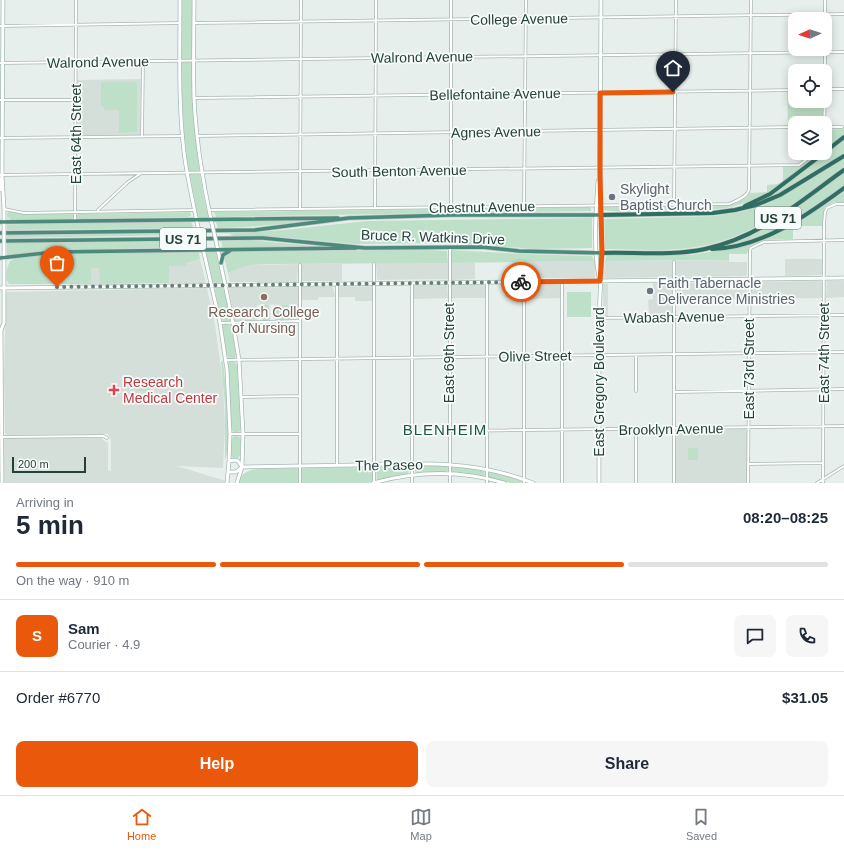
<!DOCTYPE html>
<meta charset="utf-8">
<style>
body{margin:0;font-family:Arial,sans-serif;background:#f6f6f7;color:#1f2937;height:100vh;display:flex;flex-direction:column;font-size:15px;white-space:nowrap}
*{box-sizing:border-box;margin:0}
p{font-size:13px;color:#747a83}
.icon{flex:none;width:22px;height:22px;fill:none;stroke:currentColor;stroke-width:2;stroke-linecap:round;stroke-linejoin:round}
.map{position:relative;height:483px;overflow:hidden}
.sheet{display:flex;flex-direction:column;background:#fff;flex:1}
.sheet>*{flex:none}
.needle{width:26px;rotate:267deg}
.tools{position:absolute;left:788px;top:12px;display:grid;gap:8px}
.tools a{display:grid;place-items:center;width:44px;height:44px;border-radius:8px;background:#fff;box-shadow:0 2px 10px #0003;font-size:20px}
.scale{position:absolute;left:12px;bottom:10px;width:74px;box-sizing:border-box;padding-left:4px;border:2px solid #24423a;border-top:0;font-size:11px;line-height:14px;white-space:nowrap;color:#24423a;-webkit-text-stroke:3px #f7fbf9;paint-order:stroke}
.pin{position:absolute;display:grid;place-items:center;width:34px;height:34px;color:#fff;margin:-41px -17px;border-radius:50% 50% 50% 0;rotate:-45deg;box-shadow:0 0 4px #0007}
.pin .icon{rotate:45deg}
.courier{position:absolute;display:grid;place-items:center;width:40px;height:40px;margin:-20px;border:3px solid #ea580c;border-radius:50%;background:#fff;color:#222;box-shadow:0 1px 5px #0007}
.overview em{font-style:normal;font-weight:800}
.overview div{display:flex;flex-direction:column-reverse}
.overview{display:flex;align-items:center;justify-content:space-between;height:68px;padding:0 16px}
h1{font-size:26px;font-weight:800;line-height:30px}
.bar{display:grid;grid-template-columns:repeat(4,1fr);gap:6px 4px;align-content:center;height:48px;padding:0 16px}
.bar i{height:5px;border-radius:3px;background:#e0e1e3}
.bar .on{background:#ea580c}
.bar p{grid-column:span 4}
.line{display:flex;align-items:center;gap:10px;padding:0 16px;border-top:1px solid #e0e1e3}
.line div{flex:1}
.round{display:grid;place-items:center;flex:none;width:42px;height:42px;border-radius:8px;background:#f6f6f7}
.primary-button{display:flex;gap:8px;margin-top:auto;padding:8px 16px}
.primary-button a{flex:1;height:46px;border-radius:8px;background:#ea580c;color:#fff;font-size:16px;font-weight:800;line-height:46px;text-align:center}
.primary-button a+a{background:#f6f6f7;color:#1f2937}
.menu{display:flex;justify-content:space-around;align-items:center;height:56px;border-top:1px solid #e0e1e3;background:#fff;font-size:11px;color:#747a83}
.menu a{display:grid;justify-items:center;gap:2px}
.menu .on{color:#ea580c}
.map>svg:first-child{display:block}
</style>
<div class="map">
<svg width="844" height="483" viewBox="0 0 844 483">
<rect width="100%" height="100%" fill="#e6efeb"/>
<path fill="#d4dfda" d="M141 79 140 135 78 136 77 135V80Z
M200 259 206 283H169V266H186L185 263Z
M785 259H822V274L821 275 785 276Z
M729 260V262H747V275L746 276 677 277 676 276V261Z
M595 261V278H526V262Z
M605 261H672V277L606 278 604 277V274Z
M512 262H523L522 279H512Z
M376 263H448V279L377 280Z
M451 263H475V279L451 280Z
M298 264 297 282H230L228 273 249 265Z
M301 264H342V281H301Z
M91 268H100V284H91Z
M821 281 822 283V298L751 299V284L752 282Z
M827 281H844V297L826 298Z
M746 282 747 299 676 300 677 283Z
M653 283H670L672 284V314H649L648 300 653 299Z
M505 284 522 285V297H505Z
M560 284V298L526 299V285Z
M603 284H608V317H603Z
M447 285 448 298 413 299 414 286Z
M452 285H484L485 286V298H451V286Z
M372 286 373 301H355V297H338L339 287Z
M297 287 298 289V304L257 305V321H235L229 290 230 288Z
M302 287H333L335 297H319L318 300H301V288Z
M207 288 215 325 223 383 225 426 223 468 177 466 226 481 225 483H4V440L6 438 101 437 104 441 108 443V471H111V440L108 434 7 435 5 433 4 375 6 295 7 292Z
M746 429 747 431V483H675L676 430Z"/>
<path fill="#bfe0c8" d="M182 0H193C192 73 191 145 208 216L207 218H198L187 160 184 133 182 94Z
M101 82H137V132L119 133V110H104V106H101Z
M795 91V101H823V123H795V126H788L787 91Z
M844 126V134L825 150 826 130 842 129Z
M844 140V153L777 194 763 199 781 189Z
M817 153H821C791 176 764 201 726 208 706 211 685 210 665 210 645 211 623 213 604 210V207H606L730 205 747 197 750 193 767 192V185L778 184 783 182V167L800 166Z
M844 159V167C798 200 754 239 696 247 666 252 635 249 605 249L604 219 715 216 745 211 764 205 777 199Z
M844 173V186C809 212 772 237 729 246L766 228Z
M844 192V202H835L825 207 824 210 822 226H793V239L765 240 749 247 747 254H729V260L605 261 607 255H691L736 248 770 236 793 226Z
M589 207 591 208V211L467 213 452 212 451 211 452 209Z
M447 209 448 210 447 213 216 217 214 212Z
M9 212 23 214 72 213 74 216 72 219 12 220 7 217V213Z
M190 212 191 216 187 217 80 219 77 218V215L78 214Z
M592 218V248L536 249 452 243 355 244 279 237 233 236 230 234H220L284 230 367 221Z
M254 220H325L260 226 218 228 216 222Z
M191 221 193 228 7 230V225L48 223Z
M176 233 195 235 7 238V235Z
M249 240 326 247 223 248 221 241Z
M196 241 197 247 51 250 7 256V243Z
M429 250 447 251 448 263 271 264 249 265 228 273 224 257 232 251Z
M452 250 521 254 592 256 594 261 451 263V251Z
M199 252 200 259 186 263V266H169V283L100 284 99 268H91V284H9C4 278 7 267 10 261L16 258 43 254Z
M206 252H216L222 280 221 283H215L212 281Z
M216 288H222L224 290 231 319 230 321H223L221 319 215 290Z
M567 292H591V317H567Z
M298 304 297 320 275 321V305Z
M262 305H269L270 321H262Z
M224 324 232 325 236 355 235 358H229L226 355 222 327Z
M221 361 223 362C225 377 232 450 225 459V406Z
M229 362H235L237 365 241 429 239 432H234L231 430 228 364Z
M150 381V391H136V383Z
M235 436 240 437 241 439 240 456 236 459 233 458 231 456 232 438Z
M688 448H698V460H688Z
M417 466H445L448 467V470L445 472 416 473 415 472V467Z
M451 466 484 470 485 475 483 476 452 472 451 470Z
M371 467 373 469V480L369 483H238C241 473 249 470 258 469Z
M378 467H407L409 468 408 474 377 480 376 469Z
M489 471 521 480 522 483H510L489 477 488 475Z"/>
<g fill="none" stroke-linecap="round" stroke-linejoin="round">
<defs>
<path id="minor" d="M194 23 844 14
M0 26 180 23
M0 63 844 52
M825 72V0
M825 89H844
M194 98 795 90
M0 100H76
M824 123 825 101
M825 127H842
M142 136 143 61
M197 136 795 127
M0 138 183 136
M0 175 799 165 815 153
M674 205 676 0
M524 207 526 0
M375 208 376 0
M4 209 24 213 195 210
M300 209 301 0
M98 210 128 182 140 174
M209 210 729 204C736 201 747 197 749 190L751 0
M451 214V0
M75 220 76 0
M374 264V483
M300 265V483
M524 271V483
M337 284V465
M599 318 844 315
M220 323 299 321
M225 360 844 352
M636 391V355
M674 392 844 389
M242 397 300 396
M449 431 844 426
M230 434H300
M0 437 103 436 107 438
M748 464 823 463
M412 483V283
M450 483V248
M487 483V282
M562 483V281
M636 483V429
M674 483V262
M748 483 750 250 751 248 764 242 844 240
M817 483 844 466
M823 483 824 224 825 212 827 208 836 204H844"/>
<path id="secondary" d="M3 0 2 175 4 209V228
M180 0C180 51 178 102 184 152 187 177 193 202 198 227
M194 0C194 33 193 65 194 98 196 140 203 183 212 224
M598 181C596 212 593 248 599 277
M0 190 2 175
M216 241 233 323 239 360 243 434 242 467 237 483
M202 244 220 323 227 370 230 434 229 461 227 483
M0 288 844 278
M229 461 235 460 238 461 242 467
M242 467C280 466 317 466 355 465 416 463 476 460 533 483
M229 472H236L241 468
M2 483 1 330 4 323V251
M373 483C416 471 461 470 504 483
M599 483V318L602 253 600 168 601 0"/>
<path id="trunk" d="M0 222 338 218
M0 233 255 230 349 218 451 215H601
M0 241 263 238 365 248 482 247 519 251 602 253
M0 258 54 252 356 248
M221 263 223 255 231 250"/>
<path id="motorway" d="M825 152 844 137
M745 206 770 194 824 153
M601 215 713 213 735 210 756 205 780 195 844 156
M712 249C761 248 806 216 844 188
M602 253C635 252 673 256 705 249 761 237 799 202 844 170"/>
</defs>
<use href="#minor" stroke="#a8b8b2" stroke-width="3.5"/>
<use href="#secondary" stroke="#a4bbb3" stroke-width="4.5"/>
<use href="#trunk" stroke="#c2cac8" stroke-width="5"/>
<use href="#motorway" stroke="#c2cac8" stroke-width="5.5"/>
<use href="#minor" stroke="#fff" stroke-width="2"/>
<use href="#secondary" stroke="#fff" stroke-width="3"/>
<use href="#trunk" stroke="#4c8a7c" stroke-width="3.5"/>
<use href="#motorway" stroke="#2f6f62" stroke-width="4"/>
<defs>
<path id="secondary-bridge" d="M212 224 216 241
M198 227 202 244
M4 228V251"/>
</defs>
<use href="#secondary-bridge" stroke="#a4bbb3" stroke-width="4.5" stroke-linecap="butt"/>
<use href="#secondary-bridge" stroke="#fff" stroke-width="3"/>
</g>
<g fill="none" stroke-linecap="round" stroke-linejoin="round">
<path stroke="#687f78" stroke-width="4" stroke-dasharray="0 7.2" d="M57 287 521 282"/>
<path stroke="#ea580c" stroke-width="5" d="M521 282 600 281 602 252 600 176V93L673 92"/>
</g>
<g fill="#6b7280" stroke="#f7fbf9" stroke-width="1.5">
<circle cx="612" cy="197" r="4"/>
<circle cx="650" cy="291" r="4"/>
</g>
<circle fill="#8d6e63" stroke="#f7fbf9" stroke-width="1.5" cx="264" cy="297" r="4"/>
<path fill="#e0444e" stroke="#f7fbf9" stroke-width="1.5" d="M112 384h4v4h4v4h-4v4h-4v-4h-4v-4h4z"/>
<g text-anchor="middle" stroke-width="3.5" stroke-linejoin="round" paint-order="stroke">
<g fill="#f7fbf9" stroke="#637a73" stroke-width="1">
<rect x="755" y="207" width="46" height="22" rx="3"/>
<rect x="160" y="228" width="46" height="22" rx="3"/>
</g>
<g font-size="13" font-weight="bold" fill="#24423a">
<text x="778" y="223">US 71</text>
<text x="183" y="244">US 71</text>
</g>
<g font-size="14" fill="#24423a" stroke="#f7fbf9">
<text transform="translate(519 19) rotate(-1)" y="5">College Avenue</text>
<text transform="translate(422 57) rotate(-1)" y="5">Walrond Avenue</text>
<text transform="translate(98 62) rotate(-1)" y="5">Walrond Avenue</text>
<text transform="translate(495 94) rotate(-1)" y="5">Bellefontaine Avenue</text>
<text transform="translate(496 132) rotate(-1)" y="5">Agnes Avenue</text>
<text transform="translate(76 134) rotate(-90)" y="5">East 64th Street</text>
<text transform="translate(399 171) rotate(-1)" y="5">South Benton Avenue</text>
<text transform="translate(482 207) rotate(-1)" y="5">Chestnut Avenue</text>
<text transform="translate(433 237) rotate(2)" y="5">Bruce R. Watkins Drive</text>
<text transform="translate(674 317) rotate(-1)" y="5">Wabash Avenue</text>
<text transform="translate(449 353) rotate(-90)" y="5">East 69th Street</text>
<text transform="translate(824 353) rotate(-90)" y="5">East 74th Street</text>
<text transform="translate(535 356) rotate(-1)" y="5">Olive Street</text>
<text transform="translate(749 369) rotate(-90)" y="5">East 73rd Street</text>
<text transform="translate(599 382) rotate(-90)" y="5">East Gregory Boulevard</text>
<text transform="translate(671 429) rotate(-1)" y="5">Brooklyn Avenue</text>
<text transform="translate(389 465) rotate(-1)" y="5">The Paseo</text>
</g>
<g font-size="14" fill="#5b616d" stroke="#f7fbf9" text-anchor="start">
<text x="620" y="194">Skylight<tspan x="620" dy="16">Baptist Church</tspan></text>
<text x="658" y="288">Faith Tabernacle<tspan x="658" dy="16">Deliverance Ministries</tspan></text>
</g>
<g font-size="14" fill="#785e54" stroke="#f7fbf9">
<text x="264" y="317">Research College<tspan x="264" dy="16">of Nursing</tspan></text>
</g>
<g font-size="14" fill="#be3a42" stroke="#f7fbf9" text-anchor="start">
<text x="123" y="387">Research<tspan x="123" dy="16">Medical Center</tspan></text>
</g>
<g font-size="15" letter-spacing="1" fill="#1f5548" stroke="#f7fbf9">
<text x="445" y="435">BLENHEIM</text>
</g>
</g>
</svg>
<div class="tools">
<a><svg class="needle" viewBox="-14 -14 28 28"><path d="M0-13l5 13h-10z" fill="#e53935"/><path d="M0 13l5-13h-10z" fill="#747a83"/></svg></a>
<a><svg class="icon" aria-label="locate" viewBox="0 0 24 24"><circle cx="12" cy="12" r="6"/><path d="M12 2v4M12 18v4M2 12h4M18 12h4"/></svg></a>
<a><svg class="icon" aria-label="layers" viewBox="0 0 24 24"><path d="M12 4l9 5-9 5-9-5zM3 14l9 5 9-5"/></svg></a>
</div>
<div class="scale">200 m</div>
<div class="pin" style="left:57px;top:287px;background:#ea580c"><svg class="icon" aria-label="bag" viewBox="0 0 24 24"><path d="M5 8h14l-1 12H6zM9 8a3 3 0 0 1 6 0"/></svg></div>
<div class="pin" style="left:673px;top:92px;background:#1f2937"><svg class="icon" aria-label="home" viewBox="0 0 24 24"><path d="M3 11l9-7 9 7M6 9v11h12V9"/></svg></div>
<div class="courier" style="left:521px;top:282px"><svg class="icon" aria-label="bike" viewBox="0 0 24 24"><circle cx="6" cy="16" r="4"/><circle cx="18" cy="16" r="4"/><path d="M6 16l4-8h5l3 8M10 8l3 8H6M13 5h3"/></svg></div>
</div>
<section class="sheet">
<div class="overview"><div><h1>5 min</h1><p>Arriving in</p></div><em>08:20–08:25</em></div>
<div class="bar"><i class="on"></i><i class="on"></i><i class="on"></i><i></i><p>On the way · 910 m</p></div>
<div class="line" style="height:72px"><b class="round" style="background:#ea580c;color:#fff">S</b><div><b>Sam</b><p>Courier · 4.9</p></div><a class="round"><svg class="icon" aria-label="chat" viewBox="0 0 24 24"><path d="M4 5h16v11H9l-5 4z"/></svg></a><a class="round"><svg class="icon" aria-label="phone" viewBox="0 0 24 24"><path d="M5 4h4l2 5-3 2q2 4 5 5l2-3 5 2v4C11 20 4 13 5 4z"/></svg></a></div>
<div class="line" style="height:52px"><div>Order #6770</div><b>$31.05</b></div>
<div class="primary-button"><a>Help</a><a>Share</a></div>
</section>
<nav class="menu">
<a class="on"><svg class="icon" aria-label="home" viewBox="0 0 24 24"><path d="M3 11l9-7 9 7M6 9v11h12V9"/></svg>Home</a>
<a><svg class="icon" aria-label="map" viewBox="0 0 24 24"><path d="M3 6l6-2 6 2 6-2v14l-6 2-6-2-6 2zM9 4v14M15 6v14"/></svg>Map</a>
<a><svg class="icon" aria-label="saved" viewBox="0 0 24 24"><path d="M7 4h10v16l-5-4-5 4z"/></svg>Saved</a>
</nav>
